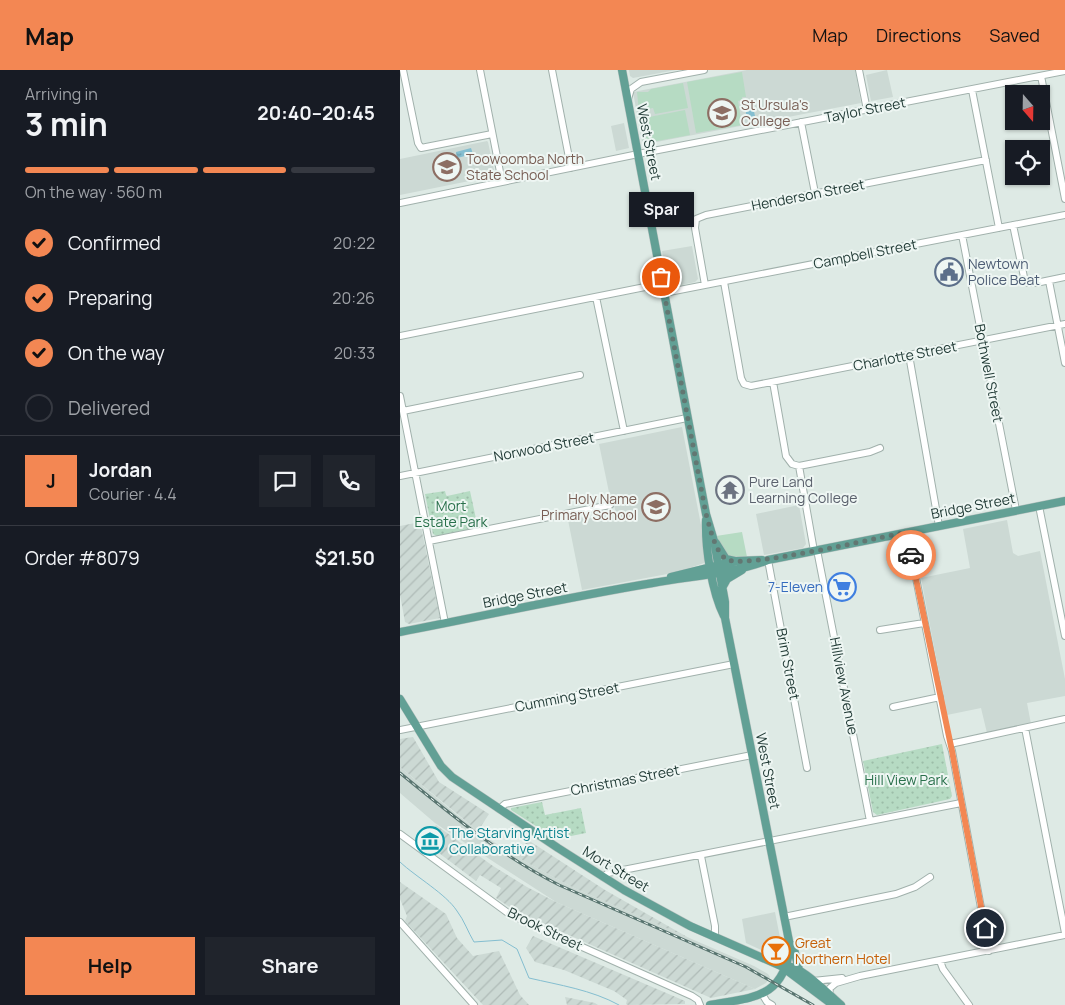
<!DOCTYPE html>
<meta charset="utf-8">
<style>
body{margin:0;font-family:Manrope,sans-serif;background:#20242c;color:#f1f3f6;height:100vh;display:flex;flex-direction:column;font-size:19px;white-space:nowrap}
*{box-sizing:border-box;margin:0}
p{font-size:16px;color:#9ea1a6}
.icon{flex:none;width:28px;height:28px;fill:none;stroke:currentColor;stroke-width:2;stroke-linecap:round;stroke-linejoin:round}
.map{position:relative;flex:1;overflow:hidden}
.panel{display:flex;flex-direction:column;background:#171b24;width:400px}
.panel>*{flex:none}
.needle{width:32px;rotate:160deg}
.controls{position:absolute;left:605px;top:15px;display:grid;gap:10px}
.controls a{display:grid;place-items:center;width:45px;height:45px;border-radius:0px;background:#171b24;box-shadow:0 1px 4px #0004;font-size:25px}
.pin{position:absolute;display:grid;place-items:center;width:42px;height:42px;color:#fff;margin:-21px;border:2px solid #fff;border-radius:50%;box-shadow:0 1px 5px #0007}
.courier{position:absolute;display:grid;place-items:center;width:50px;height:50px;margin:-25px;border:4px solid #f38753;border-radius:50%;background:#fff;color:#222;box-shadow:0 1px 6px #0007}
.bubble{position:absolute;height:35px;border-radius:0px;background:#171b24;box-shadow:0 1px 4px #0004;font-size:16px;font-weight:700;line-height:35px;text-align:center}
.summary em{font-style:normal;font-weight:700}
.summary div{display:flex;flex-direction:column-reverse}
.summary{display:flex;align-items:center;justify-content:space-between;height:85px;padding:0 25px}
h1{font-size:32px;font-weight:700;line-height:38px}
.bar{display:grid;grid-template-columns:repeat(4,1fr);gap:8px 5px;align-content:center;height:60px;padding:0 25px}
.bar i{height:6px;border-radius:4px;background:#363941}
.bar .current{background:#f38753}
.bar p{grid-column:span 4}
.line{display:flex;align-items:center;gap:12px;padding:0 25px;border-top:1px solid #363941}
.line div{flex:1}
.round{display:grid;place-items:center;flex:none;width:52px;height:52px;border-radius:0px;background:#20242c}
ol{padding:0 25px;list-style:none}
li{display:flex;align-items:center;gap:15px;height:55px}
li p{margin-inline-start:auto}
li .icon{padding:5px;border-radius:50%;background:#f38753;color:#111;stroke-width:4}
li:last-child{color:#9ea1a6}
li i{width:28px;height:28px;border:2px solid #363941;border-radius:50%}
.button{display:flex;gap:10px;margin-top:auto;padding:10px 25px}
.button a{flex:1;height:58px;border-radius:0px;background:#f38753;color:#111;font-size:20px;font-weight:700;line-height:58px;text-align:center}
.button a+a{background:#20242c;color:#f1f3f6}
header{display:flex;align-items:center;gap:30px;box-sizing:border-box;height:70px;padding:0 25px;background:#f38753;color:#111}
header strong{font-size:24px}
nav{display:flex;gap:28px;margin-inline-start:auto;font-size:18px}
main{display:flex;flex:1;min-height:0}
.map>svg:first-child{display:block}
</style>
<header>
<strong>Map</strong>
<nav><a>Map</a><a>Directions</a><a>Saved</a></nav>
</header>
<main>
<section class="panel">
<div class="summary"><div><h1>3 min</h1><p>Arriving in</p></div><em>20:40–20:45</em></div>
<div class="bar"><i class="current"></i><i class="current"></i><i class="current"></i><i></i><p>On the way · 560 m</p></div>
<ol>
<li><svg class="icon" aria-label="check" viewBox="0 0 24 24"><path d="M5 12l5 5 9-10"/></svg>Confirmed<p>20:22</p></li>
<li><svg class="icon" aria-label="check" viewBox="0 0 24 24"><path d="M5 12l5 5 9-10"/></svg>Preparing<p>20:26</p></li>
<li><svg class="icon" aria-label="check" viewBox="0 0 24 24"><path d="M5 12l5 5 9-10"/></svg>On the way<p>20:33</p></li>
<li><i></i>Delivered</li>
</ol>
<div class="line" style="height:90px"><b class="round" style="background:#f38753;color:#111">J</b><div><b>Jordan</b><p>Courier · 4.4</p></div><a class="round"><svg class="icon" aria-label="chat" viewBox="0 0 24 24"><path d="M4 5h16v11H9l-5 4z"/></svg></a><a class="round"><svg class="icon" aria-label="phone" viewBox="0 0 24 24"><path d="M5 4h4l2 5-3 2q2 4 5 5l2-3 5 2v4C11 20 4 13 5 4z"/></svg></a></div>
<div class="line" style="height:65px"><div>Order #8079</div><b>$21.50</b></div>
<div class="button"><a>Help</a><a>Share</a></div>
</section>
<div class="map">
<svg width="665" height="935" viewBox="0 0 665 935">
<defs>
<pattern id="industrial-furrows" width="10" height="10" patternUnits="userSpaceOnUse" patternTransform="scale(1.25)"><rect width="10" height="10" fill="#ccd9d4"/><path d="M-1 1l2-2M0 10L10 0M9 11l2-2" fill="none" stroke="#afbbb7"/></pattern>
<pattern id="park-dots" width="8" height="8" patternUnits="userSpaceOnUse" patternTransform="scale(1.25)"><rect width="8" height="8" fill="#b6dbc3"/><path d="M2 2h.1M6 6h.1" fill="none" stroke="#9cbda8" stroke-width="1.8" stroke-linecap="round"/></pattern>
<pattern id="water-ripples" width="26" height="14" patternUnits="userSpaceOnUse" patternTransform="scale(1.25)"><rect width="26" height="14" fill="#84bed0"/><path d="M2 4q2-2 4 0t4 0M15 11q2-2 4 0t4 0" fill="none" stroke="#6b9baa"/></pattern>
</defs>
<rect width="100%" height="100%" fill="#deeae5"/>
<path fill="#ccd9d4" d="M229 0H276L233 8 230 6Z
M347 0H455L461 33 246 74 242 71 233 22Z
M487 0 493 27 471 31 466 5Z
M224 53 229 78 216 81 211 56Z
M87 71 88 72 95 105 94 106 0 125V89Z
M292 176 298 209 295 212 273 217 268 214 262 181Z
M282 357 301 455 302 470 305 488 304 493 278 502 182 520 168 450 183 447 186 449 216 443 213 431 211 432 199 374Z
M399 435 406 474 403 478 364 485 356 444Z
M607 450 613 483 618 486 640 481 665 609V626L627 633 631 654 587 663 581 638 547 645 521 508 570 498 563 459Z
M0 697 56 744 89 769 124 791 174 818 354 896 368 904 370 907 366 913 355 919 156 832 97 794 35 753 0 723Z
M375 842 382 878 377 887 346 873 342 849Z"/>
<path fill="url(#industrial-furrows)" d="M20 452 40 548 9 554 5 552 0 525V456Z
M13 667 39 712 89 744 78 761 0 697V669Z
M36 755 93 796 127 817 156 832 355 919 311 928 119 843 96 828 101 818 80 805 76 811 31 777 36 770 29 765Z
M128 770 205 820 289 868 174 818 124 791 116 786Z
M0 812 46 844 57 868 73 886 99 881 120 925 129 935H83L5 851 7 846 0 829Z
M133 866 285 931V934L228 935 226 934 227 930 214 921 164 900 135 892 126 878Z
M165 927 195 933 198 935H167Z"/>
<path fill="#b6dbc3" d="M342 2 346 27H342L343 30 338 31 342 55 296 63 287 12Z
M283 13 288 38 255 44 253 38 239 41 237 22H248L251 19Z
M285 40 290 65 246 73 243 71 239 49Z
M342 462 347 487 336 489 328 487 316 466Z"/>
<path fill="url(#park-dots)" d="M45 421 46 425 47 426 70 421 78 458 37 466 33 464 25 424Z
M542 674 552 726 550 729 477 745 473 742 463 691Z
M142 732 145 745 181 738 186 763 156 769 111 740V738Z"/>
<path fill="url(#water-ripples)" d="M352 32 355 46 347 48 344 33Z
M71 78 73 84 57 88 56 82Z"/>
<g fill="none" stroke-linecap="round" stroke-linejoin="round">
<path stroke="#84bed0" stroke-width="1" d="M0 792C16 807 46 824 57 841 64 850 68 862 74 872L102 870 117 879 129 908C159 915 192 920 219 935"/>
<defs>
<path id="minor" d="M3 0 18 73 21 78 92 64
M80 0 102 112
M152 0 171 98
M459 0 467 40
M641 6 665 129
M572 20 599 158
M228 29 231 19 241 12 304 0
M401 52 415 123
M0 133 248 82 665 1
M613 155 624 207 628 213H636L665 207
M562 165 616 440
M649 211 665 293
M324 212 341 308 344 314 351 316 665 254
M305 215 295 158 296 149 306 145 586 90
M264 223 665 145
M196 227 224 361
M0 266 250 216 257 212 261 207
M509 285 539 456
M373 312 386 386 392 394 399 396 470 382 480 378
M0 326 45 553
M3 341 180 305
M399 396 414 481
M0 406 287 348
M639 436 665 566
M507 462 547 666 552 681 589 881
M29 471 210 435
M417 480 470 751
M368 490 407 698
M480 560 524 553
M493 637 540 627
M625 658 665 863
M0 660 334 594
M550 674 665 649
M99 739 105 734 352 685
M0 764 108 843 124 851 292 926 298 930 300 935
M301 786 315 856V866
M203 807 208 803 561 733
M384 847 496 824 515 817 530 807
M0 852 74 935
M540 891 543 899 569 935
M413 911 442 908
M362 924 367 932 372 935
M429 926 430 918 436 913 460 906 665 865"/>
<path id="major" d="M222 0 306 444 314 471 325 532V548L390 876C384 929 353 927 310 935
M306 450C305 478 312 522 324 546
M316 473 326 489 335 491
M271 507 336 491 362 490
M322 518 327 509 342 500
M0 562C84 546 168 527 253 513 291 506 332 504 368 490L665 431
M0 629 41 696 52 707 158 778 224 820 290 856 381 896 433 935
M393 875 399 900
M383 896C398 892 429 925 441 935"/>
</defs>
<use href="#minor" stroke="#a1b1ac" stroke-width="8"/>
<use href="#major" stroke="#bcc4c2" stroke-width="9"/>
<use href="#minor" stroke="#fff" stroke-width="6"/>
<use href="#major" stroke="#62a095" stroke-width="8"/>
<defs>
<path id="rail" d="M0 703C50 744 100 785 159 815L346 897 413 935"/>
</defs>
<use href="#rail" stroke="#597570" stroke-width="3"/>
<use href="#rail" stroke="#eef6f3" stroke-width="1" stroke-dasharray="4" stroke-linecap="butt"/>
</g>
<g fill="none" stroke-linecap="round" stroke-linejoin="round">
<path stroke="#627772" stroke-width="5" stroke-dasharray="0 9" d="M261 207 306 444C310 457 314 480 326 489 341 500 481 467 507 462L511 485"/>
<path stroke="#f38753" stroke-width="6" d="M511 485 552 681 585 858"/>
</g>
<defs>
<symbol id="school-ring" viewBox="-11 -11 22 22"><circle r="9.5" fill="#eef6f3" stroke="#8d6e63" stroke-width="1.5"/><path d="M0-5L7-2L0 1L-7-2ZM-4 1L0 2.5L4 1V4Q0 6-4 4Z" fill="#8d6e63"/></symbol>
<symbol id="civic-ring" viewBox="-11 -11 22 22"><circle r="9.5" fill="#eef6f3" stroke="#5c6f8a" stroke-width="1.5"/><path d="M-.6-6.5H3V-4.5H.6V-3L4-1V1h2V6H-6V1h2V-1L-.6-3ZM-1.2 2.5V6h2.4V2.5Z" fill="#5c6f8a"/></symbol>
<symbol id="temple-ring" viewBox="-11 -11 22 22"><circle r="9.5" fill="#eef6f3" stroke="#6b7280" stroke-width="1.5"/><path d="M0-6L5-2H3V0L6.5 2.5H4V6H1.5V3h-3V6H-4V2.5H-6.5L-3 0V-2H-5Z" fill="#6b7280"/></symbol>
<symbol id="supermarket-ring" viewBox="-11 -11 22 22"><circle r="9.5" fill="#eef6f3" stroke="#3f7fe0" stroke-width="1.5"/><path d="M-6-5.5h2.5l.6 2H6L4.5 2H-2.5L-4.4-4H-6ZM-1.5 3.2a1.3 1.3 0 1 0 .1 0ZM3 3.2a1.3 1.3 0 1 0 .1 0Z" fill="#3f7fe0"/></symbol>
<symbol id="museum-ring" viewBox="-11 -11 22 22"><circle r="9.5" fill="#eef6f3" stroke="#0f9aa8" stroke-width="1.5"/><path d="M0-6L6-3V-2H-6V-3ZM-5-1h2V3h-2ZM-1-1h2V3h-2ZM3-1h2V3H3ZM-6 4H6V6H-6Z" fill="#0f9aa8"/></symbol>
<symbol id="bar-ring" viewBox="-11 -11 22 22"><circle r="9.5" fill="#eef6f3" stroke="#e8710a" stroke-width="1.5"/><path d="M-6-5H6L.8 .8V4.5H3.5V6h-7V4.5H-.8V.8Z" fill="#e8710a"/></symbol>
</defs>
<g fill-rule="evenodd">
<use href="#school-ring" x="306" y="27" width="32" height="32"/>
<use href="#school-ring" x="31" y="81" width="32" height="32"/>
<use href="#civic-ring" x="533" y="186" width="32" height="32"/>
<use href="#temple-ring" x="314" y="404" width="32" height="32"/>
<use href="#school-ring" x="240" y="421" width="32" height="32"/>
<use href="#supermarket-ring" x="426" y="501" width="32" height="32"/>
<use href="#museum-ring" x="14" y="755" width="32" height="32"/>
<use href="#bar-ring" x="360" y="865" width="32" height="32"/>
</g>
<g text-anchor="middle" stroke-width="4" stroke-linejoin="round" paint-order="stroke">
<g font-size="14" fill="#785e54" stroke="#eef6f3" text-anchor="start">
<text x="341" y="40">St Ursula's<tspan x="341" dy="16">College</tspan></text>
<text x="66" y="94">Toowoomba North<tspan x="66" dy="16">State School</tspan></text>
<text x="237" y="434" text-anchor="end">Holy Name<tspan x="237" dy="16">Primary School</tspan></text>
</g>
<g font-size="14" fill="#1f3934" stroke="#eef6f3">
<text transform="translate(465 40) rotate(-11)" y="5">Taylor Street</text>
<text transform="translate(249 72) rotate(79)" y="5">West Street</text>
<text transform="translate(408 125) rotate(-11)" y="5">Henderson Street</text>
<text transform="translate(465 184) rotate(-11)" y="5">Campbell Street</text>
<text transform="translate(505 286) rotate(-11)" y="5">Charlotte Street</text>
<text transform="translate(589 303) rotate(79)" y="5">Bothwell Street</text>
<text transform="translate(144 377) rotate(-11)" y="5">Norwood Street</text>
<text transform="translate(573 436) rotate(-11)" y="5">Bridge Street</text>
<text transform="translate(125 525) rotate(-11)" y="5">Bridge Street</text>
<text transform="translate(388 594) rotate(79)" y="5">Brim Street</text>
<text transform="translate(444 616) rotate(79)" y="5">Hillview Avenue</text>
<text transform="translate(167 627) rotate(-11)" y="5">Cumming Street</text>
<text transform="translate(368 701) rotate(79)" y="5">West Street</text>
<text transform="translate(225 710) rotate(-11)" y="5">Christmas Street</text>
<text transform="translate(216 799) rotate(31)" y="5">Mort Street</text>
<text transform="translate(145 859) rotate(26)" y="5">Brook Street</text>
</g>
<g font-size="14" fill="#4e5e75" stroke="#eef6f3" text-anchor="start">
<text x="568" y="199">Newtown<tspan x="568" dy="16">Police Beat</tspan></text>
</g>
<g font-size="14" fill="#5b616d" stroke="#eef6f3" text-anchor="start">
<text x="349" y="417">Pure Land<tspan x="349" dy="16">Learning College</tspan></text>
</g>
<g font-size="14" fill="#29704b" stroke="#eef6f3">
<text x="51" y="441">Mort<tspan x="51" dy="16">Estate Park</tspan></text>
<text x="506" y="715">Hill View Park</text>
</g>
<g font-size="14" fill="#366cbe" stroke="#eef6f3" text-anchor="end">
<text x="423" y="522">7-Eleven</text>
</g>
<g font-size="14" fill="#0d838f" stroke="#eef6f3" text-anchor="start">
<text x="49" y="768">The Starving Artist<tspan x="49" dy="16">Collaborative</tspan></text>
</g>
<g font-size="14" fill="#c56008" stroke="#eef6f3" text-anchor="start">
<text x="395" y="878">Great<tspan x="395" dy="16">Northern Hotel</tspan></text>
</g>
</g>
</svg>
<div class="controls">
<a><svg class="needle" viewBox="-14 -14 28 28"><path d="M0-13l5 13h-10z" fill="#e53935"/><path d="M0 13l5-13h-10z" fill="#9ea1a6"/></svg></a>
<a><svg class="icon" aria-label="locate" viewBox="0 0 24 24"><circle cx="12" cy="12" r="6"/><path d="M12 2v4M12 18v4M2 12h4M18 12h4"/></svg></a>
</div>
<div class="pin" style="left:261px;top:207px;background:#ea580c"><svg class="icon" aria-label="bag" viewBox="0 0 24 24"><path d="M5 8h14l-1 12H6zM9 8a3 3 0 0 1 6 0"/></svg></div>
<div class="pin" style="left:585px;top:858px;background:#1f2937"><svg class="icon" aria-label="home" viewBox="0 0 24 24"><path d="M3 11l9-7 9 7M6 9v11h12V9"/></svg></div>
<div class="courier" style="left:511px;top:485px"><svg class="icon" aria-label="car" viewBox="0 0 24 24"><path d="M5 17H2v-5l4-1 3-4h7l3 4 3 1v5h-3M9 17h6M6 11h13"/><circle cx="7" cy="17" r="2"/><circle cx="17" cy="17" r="2"/></svg></div>
<div class="bubble" style="left:229px;top:122px;width:65px">Spar</div>
</div>
</main>
